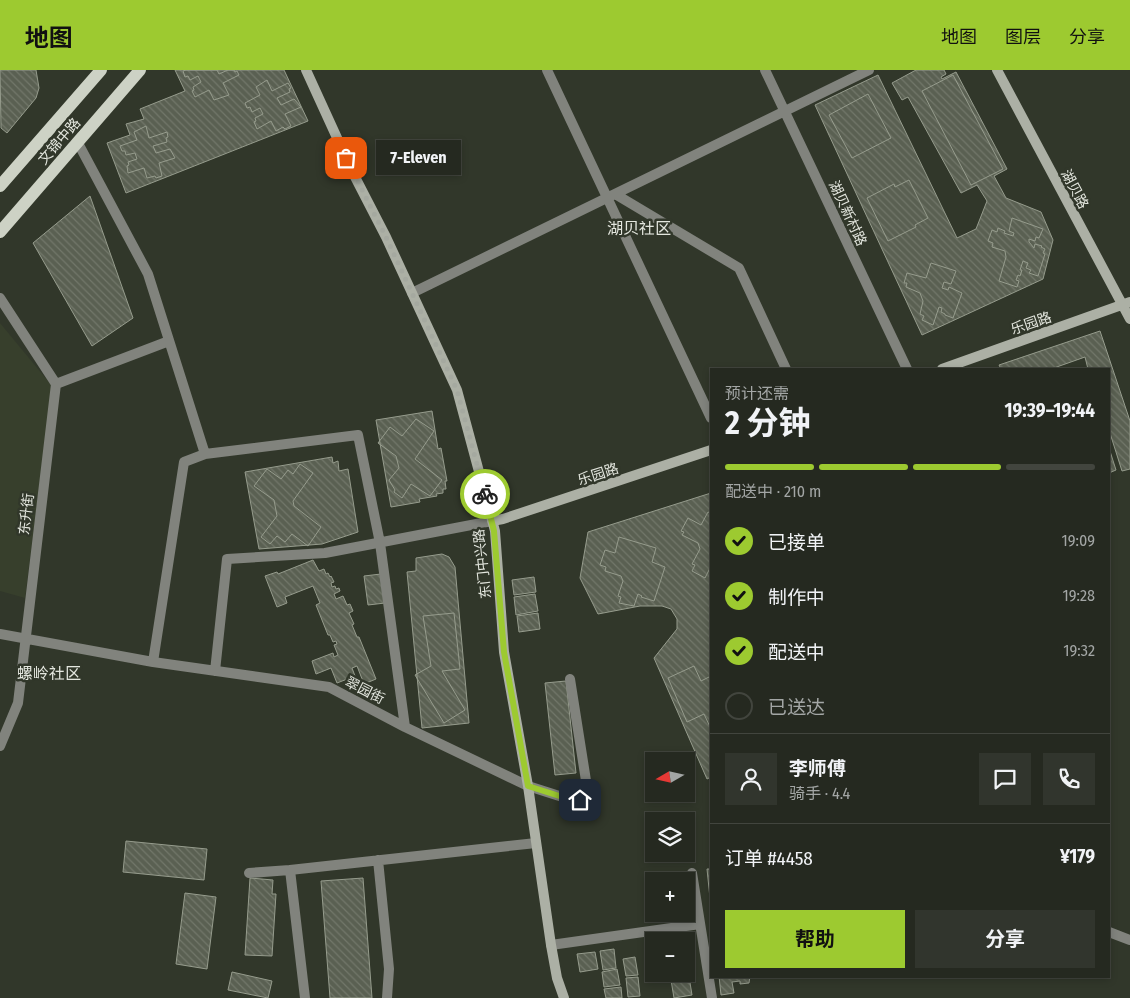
<!DOCTYPE html>
<html lang="zh">
<meta charset="utf-8">
<style>
body{margin:0;font-family:"Fira Sans Condensed","Noto Sans SC",sans-serif;background:#31352d;color:#f1f3f6;height:100vh;display:flex;flex-direction:column;font-size:19px;white-space:nowrap}
*{box-sizing:border-box;margin:0}
p{font-size:16px;color:#a3a6a5}
.icon{flex:none;width:28px;height:28px;fill:none;stroke:currentColor;stroke-width:2;stroke-linecap:round;stroke-linejoin:round}
.map{position:relative;flex:1;overflow:hidden}
.panel{position:absolute;left:710px;top:298px;width:400px;height:610px;display:flex;flex-direction:column;background:#252920;border-radius:0px;box-shadow:0 2px 8px #0003,0 0 0 1px #42453e}
.panel>*{flex:none}
.needle{width:32px;rotate:261deg}
.fabs{position:absolute;left:645px;top:682px;display:grid;gap:10px}
.fabs a{display:grid;place-items:center;width:50px;height:50px;border-radius:0px;background:#252920;box-shadow:0 2px 8px #0003,0 0 0 1px #42453e;font-size:25px}
.pin{position:absolute;display:grid;place-items:center;width:42px;height:42px;color:#fff;margin:-21px;border-radius:10px;box-shadow:0 2px 8px #0006}
.courier{position:absolute;display:grid;place-items:center;width:50px;height:50px;margin:-25px;border:4px solid #9dca30;border-radius:50%;background:#fff;color:#222;box-shadow:0 1px 6px #0007}
.bubble{position:absolute;height:35px;border-radius:0px;background:#252920;box-shadow:0 2px 8px #0003,0 0 0 1px #42453e;font-size:16px;font-weight:700;line-height:35px;text-align:center}
.headline em{font-style:normal;font-weight:700}
.headline div{display:flex;flex-direction:column-reverse}
.headline{display:flex;align-items:center;justify-content:space-between;height:85px;padding:0 15px}
h1{font-size:32px;font-weight:700;line-height:38px}
.bar{display:grid;grid-template-columns:repeat(4,1fr);gap:8px 5px;align-content:center;height:60px;padding:0 15px}
.bar i{height:6px;border-radius:4px;background:#42453e}
.bar .selected{background:#9dca30}
.bar p{grid-column:span 4}
.line{display:flex;align-items:center;gap:12px;padding:0 15px;border-top:1px solid #42453e}
.line div{flex:1}
.round{display:grid;place-items:center;flex:none;width:52px;height:52px;border-radius:0px;background:#31352d}
ol{padding:0 15px;list-style:none}
li{display:flex;align-items:center;gap:15px;height:55px}
li p{margin-inline-start:auto}
li .icon{padding:5px;border-radius:50%;background:#9dca30;color:#111;stroke-width:4}
li:last-child{color:#a3a6a5}
li i{width:28px;height:28px;border:2px solid #42453e;border-radius:50%}
.primary-button{display:flex;gap:10px;margin-top:auto;padding:10px 15px}
.primary-button a{flex:1;height:58px;border-radius:0px;background:#9dca30;color:#111;font-size:20px;font-weight:700;line-height:58px;text-align:center}
.primary-button a+a{background:#31352d;color:#f1f3f6}
header{display:flex;align-items:center;gap:30px;box-sizing:border-box;height:70px;padding:0 25px;background:#9dca30;color:#111}
header strong{font-size:24px}
nav{display:flex;gap:28px;margin-inline-start:auto;font-size:18px}
.map>svg:first-child{display:block}
</style>
<header>
<strong>地图</strong>
<nav><a>地图</a><a>图层</a><a>分享</a></nav>
</header>
<div class="map">
<svg width="1130" height="928" viewBox="0 0 1130 928">
<defs>
<pattern id="building-back-hatch" width="6" height="6" patternUnits="userSpaceOnUse" patternTransform="scale(1.25)"><rect width="6" height="6" fill="#5a6052"/><path d="M-1 5l2 2M0 0l6 6M5-1l2 2" fill="none" stroke="#72776a"/></pattern>
</defs>
<rect width="100%" height="100%" fill="#31372a"/>
<path fill="#373f2c" d="M0 253 52 316 25 528 0 521Z"/>
<path fill="url(#building-back-hatch)" stroke="#969c8d" d="M0 0H36L39 18 36 28 7 63 1 58Z
M175 0H284L308 51 126 123 107 73 130 65 126 54 144 49 140 39 185 21Z
M186 0H217L219 4 228 0H234L235 2 237 1 239 5 223 13 229 25 214 30 209 20 195 27 192 21 194 20 193 17 201 12 198 6 190 10 188 6 185 7 183 1Z
M916 0H944L946 4 941 7 942 9 956 2 1007 99 994 106 1006 128 1041 142 1053 170 1043 209 922 265 815 35 878 5 957 168 976 159 987 131 977 115 961 123 908 27 902 30 892 13Z
M953 5 1003 99 971 115 922 21Z
M267 10 272 21 288 13 291 18 289 19 290 22 277 28 281 35 294 29 301 37 285 44 291 56 285 59 283 57 276 61 271 51 257 59 254 52 256 51 255 48 263 44 260 38 252 42 250 37 247 38 245 33 260 25 256 17Z
M868 24 891 68 852 88 829 45Z
M146 56 149 68 167 62 168 67 166 68 167 72 153 76 156 83 170 79 175 88 159 93 162 106 156 108 155 106 147 108 144 98 128 103 127 96 129 95 128 92 137 89 135 83 126 85 125 81H122L120 76 137 70 134 62Z
M909 110 928 148 915 155 916 157 888 171 867 128 894 114 895 117Z
M90 126 133 248 92 276 33 173Z
M1012 148 1043 159 1039 168 1036 167 1035 171 1029 169V172L1034 178 1035 174 1042 176 1041 177 1045 179 1043 183 1045 184 1038 206 1029 203 1031 200 1026 198 1028 193 1023 191 1020 200H1022L1020 206 1018 205 1016 210 1019 211 1017 217 999 211 1006 187 1005 181 992 177 993 173 988 171 992 160 997 162 998 158 1005 161 1004 163 1013 166 1014 163 1009 161Z
M931 193 956 201 951 214 944 212 942 218 948 220 949 217 962 223 953 248 945 245V244L941 242 942 238 939 237 933 255 922 250 924 246 920 244 923 231 920 223 906 217 907 213H904L907 203 926 208Z
M1100 261 1130 351V399L1122 401 1109 360V299H1088L1085 287 1051 299H1001L999 295Z
M432 341 438 379 441 378 447 411H445L446 419H443V423L436 424 437 426 419 429 420 432 391 437 376 350Z
M416 349 434 361 415 389 442 410 430 426 411 414 402 428 394 422 395 420 389 410 399 398 396 386 378 373 390 357 402 366Z
M1109 378 1116 400 1109 403Z
M332 387 333 393 338 391 339 401 348 399 358 462 322 474 259 479 245 402Z
M300 394 313 403 293 431 294 436 321 457 308 476 292 464 285 472 277 466 270 474 261 467 277 446 274 430 254 416 267 399 281 409 288 400 293 404Z
M711 423V707L707 709 654 588 677 559V549L671 539 662 536H640L598 544 580 508 588 462Z
M708 442 711 443V496L705 508 692 501 695 495 692 494 700 479 698 473 682 465 684 462 681 461 688 448 701 455Z
M619 467 656 478 652 492 665 497 654 531 641 527 642 526 638 524 634 536 619 533 621 527 618 526 623 511 621 506 605 501 606 497 600 495 605 480 615 483Z
M442 484 449 487 455 497 469 653 422 658 407 502 416 501V488Z
M313 490 319 501 324 499 326 504 328 503 330 507 331 506 334 512 331 513 332 517 335 516 336 519 339 518 340 521 334 524 336 529 343 526 347 535 350 534 353 541 349 543 354 554 352 555 357 567H359L376 609 364 614 357 596 352 598 355 606 337 613 331 598 316 604 312 591 333 583 334 587 338 585 334 575 337 574 336 571 333 572 330 565H328L316 535 320 533 313 516 285 527 287 533 277 537 265 506 277 502 278 504Z
M381 504 385 533 368 535 364 506Z
M534 507 536 522 514 525 512 510Z
M535 524 538 541 516 545 514 527Z
M454 543 460 599 442 601 465 640 444 653 415 605 431 596 423 546Z
M538 543 540 559 519 562 517 546Z
M694 596 701 611 711 606V659L704 644 687 652 668 608Z
M566 611 576 703 555 705 545 613Z
M126 771 207 779 204 810 123 802Z
M707 799H711V838Z
M250 808 273 810 272 824H276L272 886 245 885Z
M363 808 372 928H330L321 811Z
M185 823 216 827 207 899 176 894Z
M683 865 684 871H657V869Z
M614 879 616 898 603 900 600 881Z
M595 882 598 899 580 902 577 884Z
M635 887 638 905 626 906 623 889Z
M686 888 692 925 674 928 670 904H686Z
M617 899 620 915 604 917 602 902Z
M232 902 272 911 268 928 228 920Z
M719 906H750L749 913 740 914V911L732 912 734 923 721 925Z
M638 907 640 926 628 927 626 908Z
M621 917 622 928H606L604 919Z"/>
<g fill="none" stroke-linecap="round" stroke-linejoin="round">
<path stroke="#81837d" stroke-width="10" d="M547 0 711 348
M765 0 907 299
M78 73 148 204 205 384 358 365 380 473 405 657
M615 124 739 198 786 299
M412 223 869 0
M0 228 56 314 18 633 0 676
M56 314 169 271
M0 564 153 592 329 617 405 657 528 716 575 731C584 730 585 725 587 717L570 609
M153 592 184 392 205 384
M215 601 227 489 325 483 492 451
M378 790 389 899 387 928
M249 803 290 800
M692 803 712 928
M1109 862 1130 870
M551 875 700 854
M305 928 290 800 536 773"/>
<path stroke="#acb0a5" stroke-width="10" d="M306 0 354 105 386 167 457 320 495 461 504 582 528 716 551 875 557 908 564 928
M997 0 1130 249
M942 299 1130 232
M492 451 503 449 711 380"/>
<path stroke="#cdd2c5" stroke-width="12" d="M0 116 101 0
M0 162 140 0"/>
</g>
<g fill="none" stroke-linecap="round" stroke-linejoin="round">
<path stroke="#a5a9a0" stroke-width="5" stroke-dasharray="0 9" d="M346 88 386 167 457 320 485 424"/>
<path stroke="#9dca30" stroke-width="6" d="M485 424 494 461 504 582 528 716 575 731 580 730"/>
</g>
<g text-anchor="middle" stroke-width="5" stroke-linejoin="round" paint-order="stroke">
<g font-size="14" fill="#e4e7df" stroke="#31372a">
<text transform="translate(59 71) rotate(-49)" y="5">文锦中路</text>
<text transform="translate(1075 119) rotate(62)" y="5">湖贝路</text>
<text transform="translate(848 143) rotate(65)" y="5">湖贝新村路</text>
<text transform="translate(1031 253) rotate(-19)" y="5">乐园路</text>
<text transform="translate(598 404) rotate(-18)" y="5">乐园路</text>
<text transform="translate(26 444) rotate(-83)" y="5">东升街</text>
<text transform="translate(482 494) rotate(-96)" y="5">东门中兴路</text>
<text transform="translate(365 620) rotate(27)" y="5">翠园街</text>
</g>
<g font-size="16" fill="#e4e7df" stroke="#31372a">
<text x="639" y="164">湖贝社区</text>
<text x="49" y="609">螺岭社区</text>
</g>
</g>
</svg>
<div class="fabs">
<a><svg class="needle" viewBox="-14 -14 28 28"><path d="M0-13l5 13h-10z" fill="#e53935"/><path d="M0 13l5-13h-10z" fill="#a3a6a5"/></svg></a>
<a><svg class="icon" aria-label="layers" viewBox="0 0 24 24"><path d="M12 4l9 5-9 5-9-5zM3 14l9 5 9-5"/></svg></a>
<a>+</a>
<a>−</a>
</div>
<div class="pin" style="left:346px;top:88px;background:#ea580c"><svg class="icon" aria-label="bag" viewBox="0 0 24 24"><path d="M5 8h14l-1 12H6zM9 8a3 3 0 0 1 6 0"/></svg></div>
<div class="pin" style="left:580px;top:730px;background:#1f2937"><svg class="icon" aria-label="home" viewBox="0 0 24 24"><path d="M3 11l9-7 9 7M6 9v11h12V9"/></svg></div>
<div class="courier" style="left:485px;top:424px"><svg class="icon" aria-label="bike" viewBox="0 0 24 24"><circle cx="6" cy="16" r="4"/><circle cx="18" cy="16" r="4"/><path d="M6 16l4-8h5l3 8M10 8l3 8H6M13 5h3"/></svg></div>
<div class="bubble" style="left:376px;top:70px;width:85px">7-Eleven</div>
<section class="panel">
<div class="headline"><div><h1>2 分钟</h1><p>预计还需</p></div><em>19:39–19:44</em></div>
<div class="bar"><i class="selected"></i><i class="selected"></i><i class="selected"></i><i></i><p>配送中 · 210 m</p></div>
<ol>
<li><svg class="icon" aria-label="check" viewBox="0 0 24 24"><path d="M5 12l5 5 9-10"/></svg>已接单<p>19:09</p></li>
<li><svg class="icon" aria-label="check" viewBox="0 0 24 24"><path d="M5 12l5 5 9-10"/></svg>制作中<p>19:28</p></li>
<li><svg class="icon" aria-label="check" viewBox="0 0 24 24"><path d="M5 12l5 5 9-10"/></svg>配送中<p>19:32</p></li>
<li><i></i>已送达</li>
</ol>
<div class="line" style="height:90px"><a class="round"><svg class="icon" aria-label="person" viewBox="0 0 24 24"><circle cx="12" cy="8" r="4"/><path d="M4 21q1-7 8-7t8 7"/></svg></a><div><b>李师傅</b><p>骑手 · 4.4</p></div><a class="round"><svg class="icon" aria-label="chat" viewBox="0 0 24 24"><path d="M4 5h16v11H9l-5 4z"/></svg></a><a class="round"><svg class="icon" aria-label="phone" viewBox="0 0 24 24"><path d="M5 4h4l2 5-3 2q2 4 5 5l2-3 5 2v4C11 20 4 13 5 4z"/></svg></a></div>
<div class="line" style="height:65px"><div>订单 #4458</div><b>¥179</b></div>
<div class="primary-button"><a>帮助</a><a>分享</a></div>
</section>
</div>
